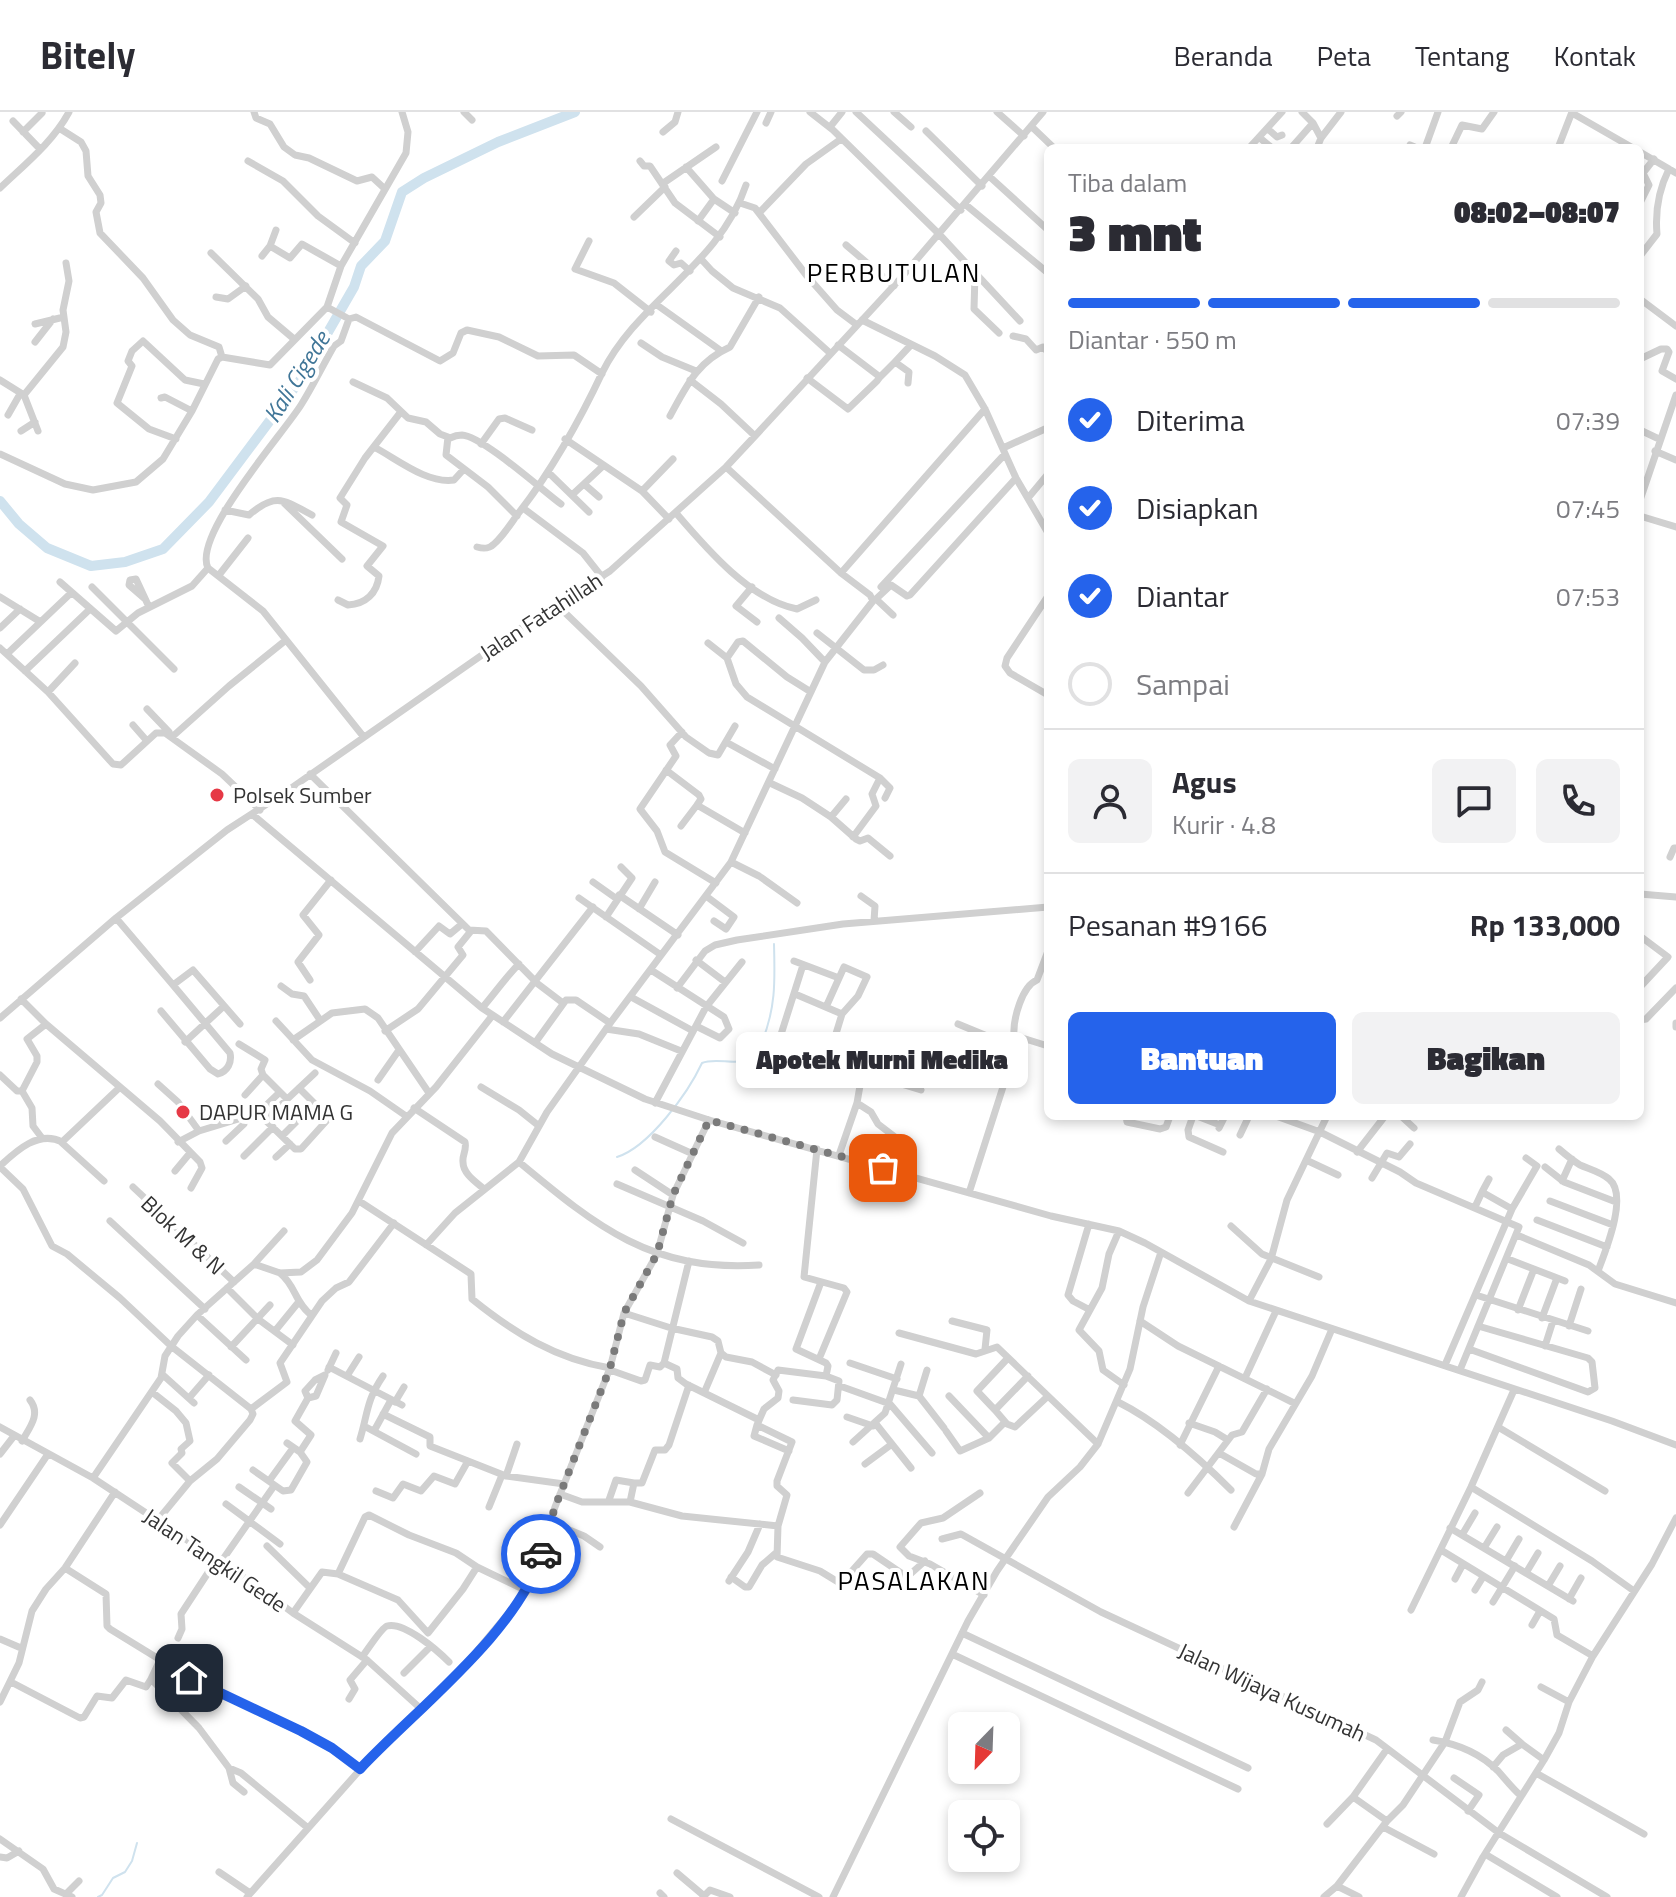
<!DOCTYPE html>
<html lang="id">
<meta charset="utf-8">
<style>
body{margin:0;font-family:"Titillium Web",sans-serif;background:#f2f2f3;color:#2b2b33;height:100vh;display:flex;flex-direction:column;font-size:30px;white-space:nowrap}
*{box-sizing:border-box;margin:0}
p{font-size:26px;color:#7c7c81}
.icon{flex:none;width:44px;height:44px;fill:none;stroke:currentColor;stroke-width:2;stroke-linecap:round;stroke-linejoin:round}
.map{position:relative;flex:1;overflow:hidden}
.side{position:absolute;left:1044px;top:32px;width:600px;height:976px;display:flex;flex-direction:column;background:#fff;border-radius:12px;box-shadow:0 4px 12px #0003}
.side>*{flex:none}
.needle{width:52px;rotate:203deg}
.controls{position:absolute;left:948px;top:1600px;display:grid;gap:16px}
.controls a{display:grid;place-items:center;width:72px;height:72px;border-radius:12px;background:#fff;box-shadow:0 4px 12px #0003;font-size:40px}
.pin{position:absolute;display:grid;place-items:center;width:68px;height:68px;color:#fff;margin:-34px;border-radius:16px;box-shadow:0 4px 12px #0006}
.courier{position:absolute;display:grid;place-items:center;width:80px;height:80px;margin:-40px;border:6px solid #2563eb;border-radius:50%;background:#fff;color:#222;box-shadow:0 2px 10px #0007}
.bubble{position:absolute;height:56px;border-radius:12px;background:#fff;box-shadow:0 4px 12px #0003;font-size:26px;font-weight:800;line-height:56px;text-align:center}
.headline em{font-style:normal;font-weight:800}
.headline div{display:flex;flex-direction:column-reverse}
.headline{display:flex;align-items:center;justify-content:space-between;height:136px;padding:0 24px}
h1{font-size:52px;font-weight:800;line-height:60px}
.bar{display:grid;grid-template-columns:repeat(4,1fr);gap:12px 8px;align-content:center;height:96px;padding:0 24px}
.bar i{height:10px;border-radius:6px;background:#e1e1e2}
.bar .on{background:#2563eb}
.bar p{grid-column:span 4}
.line{display:flex;align-items:center;gap:20px;padding:0 24px;border-top:2px solid #e1e1e2}
.line div{flex:1}
.round{display:grid;place-items:center;flex:none;width:84px;height:84px;border-radius:12px;background:#f2f2f3}
ol{padding:0 24px;list-style:none}
li{display:flex;align-items:center;gap:24px;height:88px}
li p{margin-inline-start:auto}
li .icon{padding:8px;border-radius:50%;background:#2563eb;color:#fff;stroke-width:4}
li:last-child{color:#7c7c81}
li i{width:44px;height:44px;border:4px solid #e1e1e2;border-radius:50%}
.button{display:flex;gap:16px;margin-top:auto;padding:16px 24px}
.button a{flex:1;height:92px;border-radius:12px;background:#2563eb;color:#fff;font-size:32px;font-weight:800;line-height:92px;text-align:center}
.button a+a{background:#f2f2f3;color:#2b2b33}
header{display:flex;align-items:center;gap:48px;box-sizing:border-box;height:112px;padding:0 40px;background:#fff;border-bottom:2px solid #e1e1e2}
header strong{font-size:38px}
nav{display:flex;gap:44px;margin-inline-start:auto;font-size:28px}
.map>svg:first-child{display:block}
</style>
<header>
<strong>Bitely</strong>
<nav><a>Beranda</a><a>Peta</a><a>Tentang</a><a>Kontak</a></nav>
</header>
<div class="map">
<svg width="1676" height="1785" viewBox="0 0 1676 1785">
<rect width="100%" height="100%" fill="#fff"/>
<g fill="none" stroke-linecap="round" stroke-linejoin="round">
<path stroke="#cfe2ee" stroke-width="2" d="M617 1045C649 1035 688 981 702 951 716 945 735 954 751 947 757 943 758 938 761 932 776 897 775 869 774 832
M98 1785 102 1783 113 1766 125 1760 132 1749 137 1731"/>
<path stroke="#cfe2ee" stroke-width="10" d="M0 389 19 412 47 436 91 454 125 450 163 437 209 390 301 267 354 175 361 154 385 129 402 80 424 66 498 30 575 0"/>
<path stroke="#d0d0d0" stroke-width="7" d="M254 0 256 6 270 12 284 35 295 43 309 46 357 69 372 65 385 77
M464 0 472 8
M810 0 833 18 939 122 1020 209
M856 0 961 98
M894 0 911 15
M997 0 1024 24
M1572 1 1633 36
M1397 4 1401 0
M13 9 40 37
M766 11 771 0
M1313 11 1321 26 1317 36
M1031 14 1054 36
M830 15 842 0
M59 16 81 30 86 39 88 64 100 83 101 91 96 100 100 121 143 166 173 208 190 223 219 235 222 245
M1268 17 1277 25 1282 23
M926 19 982 74
M23 20 42 1
M663 20 675 10 678 0
M1260 26 1272 36
M1321 26 1341 0
M1410 33 1417 36
M1249 36 1282 0
M1291 36 1313 11 1302 0
M1425 36 1438 0
M1451 36 1462 13 1482 17 1494 0
M1558 36 1572 0
M1640 40 1676 61
M248 49 283 69 318 104 355 131
M640 49 644 54H650L675 91 720 125
M686 55 714 87 735 101
M990 65 1048 118
M722 69 757 0
M662 72 716 35
M0 76C24 53 53 30 69 0
M740 91 755 96 807 164 837 198 857 213
M1640 91 1649 73 1643 61 1654 47
M966 93 1048 161
M759 101 806 52 841 27
M634 105 665 75
M698 109 714 87
M589 129 575 157 614 171 651 200
M846 133 894 174
M270 134 290 146 302 132 341 154
M676 139 669 149 674 153 681 151 690 159
M211 141 258 187 268 205 294 227
M262 144 270 134 276 118
M1640 144 1657 122C1655 99 1659 77 1669 57
M701 147 712 159 733 176 780 196 830 241
M975 162 974 197 999 221
M216 185 228 187 246 174
M1640 187 1676 214
M657 193 720 238
M327 195 349 207 356 205 440 249 453 241 461 221 467 218 499 225 538 244 574 243 602 262
M862 208 935 244 965 263 985 297 1016 366 1048 421
M35 212 64 205
M1013 224 1026 227 1036 238 1043 235 1048 240
M35 230 53 207
M641 231 662 245 696 259
M1640 247 1661 237H1667L1669 240 1662 259 1676 267
M880 265 895 250
M807 266 848 297 877 269 880 265 838 233
M0 268 24 283 63 235 66 220 63 198 69 169 66 151
M690 268 721 292 755 324
M353 270 387 286 408 306 426 310 440 322 448 325 446 343 488 375 517 404
M908 271 909 260 895 250 910 234
M24 283 38 319
M161 286 165 285 192 299
M8 303 20 282
M670 304C687 273 697 250 730 235L759 185
M1640 318 1659 327
M21 319 35 310
M450 326C454 324 457 323 462 323 482 324 542 378 561 392
M176 327 149 317 117 291 132 254 128 249 132 239 143 229 185 268 204 272
M565 327 642 379 669 407
M481 332 499 307 505 306 532 318
M374 335C397 347 427 372 454 368L464 357
M1003 336 1045 317
M1655 339 1676 348
M0 342 65 372 93 378 136 370 163 347 192 299 218 247 222 245 270 253 327 195 341 154 406 41 408 20 402 0
M548 360 589 400
M584 372 599 385
M642 379 673 347
M572 383 603 354
M1028 386 1048 362
M1640 388 1676 283
M284 391 342 447
M523 396 583 441 602 465
M225 398 249 403C276 380 284 388 312 403
M676 401C706 436 750 488 797 497L816 488
M1640 404 1676 415
M477 435C484 437 489 437 494 432 503 424 510 413 517 403 549 363 580 308 602 261 638 188 719 154 746 73
M208 456C192 424 282 323 301 293 313 274 323 253 334 234L341 229 349 207
M841 461 985 297
M219 463 248 426
M60 470 116 519 138 501 192 474 208 456 263 499 363 624
M92 475 174 557
M752 475 736 494 757 510
M881 475 1005 342
M1048 484 1007 546 1005 554 1010 561 1048 583
M0 485 39 509
M144 486 129 473 130 468 136 467 149 495
M338 488 348 493C366 492 377 481 379 464L367 454 383 434 341 410 347 393 340 386 365 346 400 301
M557 493 641 574 686 625 709 641 718 643 735 614
M893 503 876 487 891 473 907 484 910 483 1016 366
M779 506 802 526 825 550
M0 516 20 497
M817 521 864 558H874L883 553
M708 531 727 546 736 572 747 585 880 666 890 676 885 686
M0 536 48 580 113 652 121 653 156 621H165L222 662 260 698
M8 541 71 481
M727 546 738 530 743 529 787 565 811 580
M25 559 89 498
M48 580 75 551
M147 597 169 620
M133 613 147 629
M682 620 670 633 676 644 640 697 657 719 665 740 716 771
M172 625 229 574 286 528
M726 630 775 657
M666 658 699 683 701 687 697 693
M310 662 469 818 486 819 538 872 563 891
M770 671 802 686 831 705 856 727 860 729 868 726 890 744
M253 703 482 896 552 942 645 987 709 1008 1051 1104 1119 1119 1145 1131 1249 1189 1612 1309 1676 1333
M831 705 846 687
M681 714 697 693 745 721
M853 725 876 694 872 682 880 666
M1670 745 1674 736H1676
M731 750 759 764 797 791
M593 770 617 787
M1640 782 1676 785
M619 783 678 823
M706 784 734 805 726 817 714 809
M861 784 875 794 874 809
M579 786 661 843
M639 797 655 770
M606 805 632 766 621 755
M116 806 173 873 193 858 240 912
M1640 824 1668 845 1640 875
M415 840 439 814 450 822 462 812
M696 848 725 870
M794 849 839 866
M651 858 724 905 729 917 720 926 696 914
M310 868 298 850 319 823 303 803 331 768
M281 874 292 882 304 884 320 908
M677 876 705 839 715 833 737 828 843 812 1048 795
M795 882 842 902 858 884 867 865 844 855 826 895
M631 885 693 919
M21 887 46 912
M482 896C495 881 505 866 519 852
M161 899 210 957 218 962C228 959 232 950 230 941L173 873
M0 906 116 806 227 718 287 679 512 522 610 459 726 355 755 324 900 167 1043 0
M1640 908 1646 907 1676 876
M276 909 312 948 370 979 406 1004
M503 910 593 795
M1676 911V915
M958 912 1004 931 1013 945
M606 917 639 922 681 939
M385 919 418 897 463 843 458 835 471 819
M1019 925 1048 934
M293 928 332 901 365 897 378 906 429 981
M185 930 224 894
M535 931 566 888H576L610 911
M239 932 265 948 261 957 263 963 287 987
M770 932 921 978
M777 935 803 853
M827 951 842 902
M775 959 781 937
M0 963 17 979H22L32 996 33 1014 42 1026
M378 968 399 938
M158 972 178 990 199 1019
M481 975 519 998 539 1014
M22 979 37 950V944L27 927 46 912 160 1009 200 1050 202 1056 191 1076
M245 983 263 963
M655 991 706 895 742 850
M857 991 871 1000 878 1012 895 1025 883 1056
M414 996 465 1030C467 1038 462 1043 463 1050 463 1062 476 1070 484 1077
M258 1001 280 980
M1126 1004 1127 1010 1160 1017 1166 1015 1170 1004
M1193 1004 1188 1018 1189 1025 1223 1040
M1197 1004 1220 1013
M1276 1004 1320 1020 1400 1060 1416 1071 1519 1115 1460 1258
M1401 1004 1414 1016
M265 1008 315 961
M1219 1016 1225 1004
M1240 1023 1249 1004
M282 1024 314 992
M655 1025 693 1042
M226 1029 244 1012V1007
M61 1030 104 1069
M178 1030 199 1019 258 1001 295 1037H301L329 1006 299 976
M817 1037 804 1165 844 1176 847 1180 819 1247
M1559 1037C1566 1043 1572 1048 1580 1053 1589 1057 1601 1060 1609 1067 1629 1083 1605 1140 1598 1159
M1357 1040 1385 1004
M839 1043 857 991 866 939 871 927
M244 1044 273 1015
M276 1045 290 1032
M1306 1048 1338 1063
M519 1050C597 1115 652 1160 759 1153
M0 1054C17 1038 39 1018 62 1030L119 976
M0 1055 23 1077 52 1134 67 1142 120 1186 171 1234 251 1297
M1545 1055 1564 1070 1616 1090
M635 1058 673 1083
M175 1059 190 1041
M1372 1066 1387 1041 1399 1045 1410 1032
M1562 1069 1572 1047
M617 1072 703 1109 743 1131
M133 1075 234 1170
M1482 1080 1489 1067
M969 1081 1019 925 1014 923C1013 907 1022 874 1037 868L1048 839
M359 1089 471 1162 472 1187C514 1221 556 1247 610 1256
M1550 1089 1613 1113
M1512 1097 1537 1054 1526 1046
M1537 1108 1607 1135
M110 1109 205 1197
M1089 1112 1068 1183 1073 1189 1090 1198
M1231 1114 1262 1142 1319 1165
M1119 1119 1109 1142 1102 1176 1079 1218 1099 1239 1103 1258 1124 1273
M1517 1123 1589 1153 1615 1172 1676 1191
M426 1133 455 1101 519 1050 547 1000 611 910 731 750 825 550 873 489 870 483 841 461 726 355
M1508 1147 1565 1169
M254 1152 284 1119
M280 1161C296 1174 294 1189 311 1203
M227 1176 258 1207 293 1233
M1476 1183 1588 1219
M1249 1189 1271 1147 1287 1088 1327 1004
M1518 1198 1534 1157
M624 1201 671 1216 712 1225 718 1229 721 1241 726 1245 752 1250 776 1263
M197 1203 246 1248
M1542 1206 1557 1166
M952 1209 987 1218 985 1237
M1140 1209 1178 1234 1294 1291
M1569 1214 1581 1177
M275 1219 297 1192
M899 1221 976 1242 997 1235 1098 1332
M1545 1234 1553 1209
M231 1235 270 1193
M1469 1237 1588 1280 1595 1276 1592 1250 1588 1246 1478 1214
M664 1251 689 1149
M850 1251 897 1267
M1445 1253 1512 1097 1482 1080 1475 1095
M329 1255 402 1293
M328 1258 336 1241
M610 1258 641 1269 645 1268 650 1253 660 1255 664 1251 677 1257 678 1266 686 1272 759 1308
M163 1263 194 1291
M325 1263 316 1284 308 1286 305 1279 315 1268Z
M347 1264 359 1245
M1028 1264 995 1298 1007 1312 1015 1315 1047 1285
M1245 1266 1276 1199
M840 1274 890 1292 932 1341
M894 1278 919 1284 944 1316
M152 1280 176 1299 186 1311 190 1329 181 1337 182 1341 172 1351 190 1369 157 1409
M704 1281 721 1241
M919 1284 927 1258
M949 1284 989 1326
M189 1286 209 1263
M793 1288 832 1293 837 1288 839 1269 826 1264 828 1254 826 1251 796 1237 821 1170
M395 1290 404 1275
M1118 1290C1160 1311 1198 1345 1231 1378
M251 1297 287 1270 280 1251 322 1189 336 1176 349 1170 394 1111
M995 1298 977 1279 1008 1246
M383 1302 430 1325V1334L506 1364 564 1372
M847 1305 873 1314
M1189 1311 1215 1320 1228 1328
M876 1312 911 1356
M757 1313 754 1324 789 1339
M364 1314 416 1342
M0 1315 93 1366 257 1474 293 1501 367 1548 420 1596
M1498 1315 1605 1379
M374 1319 391 1288
M946 1319 960 1339 989 1326 1005 1310
M360 1327C368 1301 366 1289 383 1264
M22 1329C30 1315 41 1302 30 1288
M853 1330 885 1301 901 1252
M1180 1333 1219 1254
M300 1340 311 1323 295 1309 308 1286
M1219 1341 1256 1362H1262
M0 1342 14 1324
M865 1352 892 1332
M253 1358 283 1379 291 1378 307 1350 300 1340 287 1331
M506 1364 517 1332
M93 1366 161 1266 165 1244 178 1224 197 1203 254 1152 280 1161 301 1160 317 1148 352 1101 392 1021 436 975 492 904
M190 1369 217 1347 250 1308 253 1302 251 1297
M269 1369 293 1336
M239 1375 271 1397
M1471 1375 1592 1449 1634 1479
M376 1379 393 1386 403 1372 421 1379 434 1364 455 1372 468 1349
M980 1381 943 1406 921 1411 900 1435 909 1444 930 1452 984 1483
M1188 1381 1232 1323 1242 1320 1267 1277
M560 1382 582 1390H630L682 1404 778 1414 777 1445 820 1459 838 1470 843 1469 867 1442H873L907 1465 925 1449
M609 1388 616 1368 634 1371
M630 1390 634 1371H642L655 1338H665L669 1333 689 1273
M226 1392 280 1432
M489 1395 502 1363
M550 1410 584 1424 600 1435
M0 1413 48 1342
M778 1414 787 1383 777 1374V1369L792 1330 757 1313 764 1297 778 1286 779 1279 773 1268 778 1258 826 1264
M1234 1415 1262 1362 1269 1337 1312 1264 1332 1217
M1450 1416 1573 1489
M1462 1423 1475 1401
M942 1427 961 1422 1101 1500 1376 1628 1499 1721 1607 1785
M267 1434 310 1476
M1484 1436 1497 1415
M1441 1438 1554 1507 1557 1523 1593 1544
M1506 1449 1519 1427
M221 1450 274 1374
M65 1456 106 1482 107 1514 110 1517 193 1568 321 1630 360 1657
M1526 1461 1538 1441
M338 1462 398 1488 428 1521 463 1477 477 1455
M731 1465 745 1475H749L762 1453 776 1441
M1455 1467 1463 1452
M729 1469 748 1440 760 1412
M1548 1474 1560 1454
M1475 1478 1483 1465
M1569 1487 1581 1466
M1493 1490 1515 1454
M1411 1498 1471 1375 1514 1278
M293 1501 322 1460 338 1462 365 1405 369 1403 409 1423 456 1441 477 1455 527 1479
M1532 1513 1540 1499
M962 1521 1248 1656
M178 1526 182 1517 181 1502 217 1447
M0 1527 21 1536
M952 1542 1238 1677
M362 1545C367 1539 381 1516 387 1514 404 1509 438 1539 449 1550
M160 1548 151 1567 199 1616 229 1656 233 1671 244 1680
M404 1561 431 1534
M11 1570 80 1606 84 1605 97 1584 112 1586 126 1568 146 1575 151 1567
M1541 1575 1569 1590
M349 1587 355 1577 350 1568 367 1548
M0 1590 19 1551 32 1499 46 1477 65 1456 115 1380
M1506 1618 1522 1632
M1433 1628C1458 1632 1480 1641 1498 1659 1506 1668 1512 1676 1521 1684
M1493 1655 1503 1643 1522 1632 1544 1648
M229 1656 241 1661 308 1716
M1536 1661 1644 1722
M1454 1666 1479 1683 1468 1699
M1353 1685 1387 1637
M671 1707 819 1785
M1327 1712 1353 1685 1387 1709
M1383 1715 1434 1742
M0 1727 43 1757 54 1777 72 1785
M1485 1742 1557 1785
M0 1745 7 1746 19 1739
M219 1760 250 1781
M677 1761 703 1783
M1337 1774 1359 1785
M660 1781 664 1785
M66 1782 79 1769
M247 1785 382 1633 462 1557 527 1479 537 1457 555 1395 610 1256 624 1201 657 1142 673 1083 709 1008
M703 1785 710 1778 730 1785
M833 1785 968 1509 997 1459 1048 1385 1080 1355 1098 1332 1130 1257 1143 1195 1161 1140
M1324 1785 1337 1774 1387 1709 1403 1693 1445 1630 1460 1590 1478 1578 1482 1570
M1461 1785 1483 1745 1544 1648 1559 1621 1569 1590 1593 1544 1652 1452 1676 1406"/>
</g>
<g fill="none" stroke-linecap="round" stroke-linejoin="round">
<path stroke="#7a7a7a" stroke-width="8" stroke-dasharray="0 14.4" d="M541 1442 555 1395 610 1256 624 1201 657 1142 673 1083 709 1008 883 1056"/>
<path stroke="#2563eb" stroke-width="10" d="M189 1566 301 1619 332 1636 360 1657C414 1599 520 1518 541 1442"/>
</g>
<g fill="#e63946" stroke="#fff" stroke-width="3">
<circle cx="217" cy="683" r="8"/>
<circle cx="183" cy="1000" r="8"/>
</g>
<g text-anchor="middle" stroke-width="8" stroke-linejoin="round" paint-order="stroke">
<g font-size="22" fill="#333" stroke="#fff">
<text transform="translate(541 504) rotate(-33)" y="8">Jalan Fatahillah</text>
<text transform="translate(183 1123) rotate(43)" y="8">Blok M &amp; N</text>
<text transform="translate(215 1448) rotate(34)" y="8">Jalan Tangkil Gede</text>
<text transform="translate(1272 1580) rotate(25)" y="8">Jalan Wijaya Kusumah</text>
</g>
<g font-size="22" fill="#333" stroke="#fff" text-anchor="start">
<text x="233" y="691">Polsek Sumber</text>
<text x="199" y="1008">DAPUR MAMA G</text>
</g>
<g font-size="24" font-style="italic" fill="#3f7597" stroke="#fff">
<text transform="translate(297 265) rotate(-58)" y="8">Kali Cigede</text>
</g>
<g font-size="26" letter-spacing="2" fill="#000" stroke="#fff">
<text x="894" y="170">PERBUTULAN</text>
<text x="914" y="1478">PASALAKAN</text>
</g>
</g>
</svg>
<div class="controls">
<a><svg class="needle" viewBox="-14 -14 28 28"><path d="M0-13l5 13h-10z" fill="#e53935"/><path d="M0 13l5-13h-10z" fill="#7c7c81"/></svg></a>
<a><svg class="icon" aria-label="locate" viewBox="0 0 24 24"><circle cx="12" cy="12" r="6"/><path d="M12 2v4M12 18v4M2 12h4M18 12h4"/></svg></a>
</div>
<div class="pin" style="left:883px;top:1056px;background:#ea580c"><svg class="icon" aria-label="bag" viewBox="0 0 24 24"><path d="M5 8h14l-1 12H6zM9 8a3 3 0 0 1 6 0"/></svg></div>
<div class="pin" style="left:189px;top:1566px;background:#1f2937"><svg class="icon" aria-label="home" viewBox="0 0 24 24"><path d="M3 11l9-7 9 7M6 9v11h12V9"/></svg></div>
<div class="courier" style="left:541px;top:1442px"><svg class="icon" aria-label="car" viewBox="0 0 24 24"><path d="M5 17H2v-5l4-1 3-4h7l3 4 3 1v5h-3M9 17h6M6 11h13"/><circle cx="7" cy="17" r="2"/><circle cx="17" cy="17" r="2"/></svg></div>
<div class="bubble" style="left:736px;top:920px;width:292px">Apotek Murni Medika</div>
<section class="side">
<div class="headline"><div><h1>3 mnt</h1><p>Tiba dalam</p></div><em>08:02–08:07</em></div>
<div class="bar"><i class="on"></i><i class="on"></i><i class="on"></i><i></i><p>Diantar · 550 m</p></div>
<ol>
<li><svg class="icon" aria-label="check" viewBox="0 0 24 24"><path d="M5 12l5 5 9-10"/></svg>Diterima<p>07:39</p></li>
<li><svg class="icon" aria-label="check" viewBox="0 0 24 24"><path d="M5 12l5 5 9-10"/></svg>Disiapkan<p>07:45</p></li>
<li><svg class="icon" aria-label="check" viewBox="0 0 24 24"><path d="M5 12l5 5 9-10"/></svg>Diantar<p>07:53</p></li>
<li><i></i>Sampai</li>
</ol>
<div class="line" style="height:144px"><a class="round"><svg class="icon" aria-label="person" viewBox="0 0 24 24"><circle cx="12" cy="8" r="4"/><path d="M4 21q1-7 8-7t8 7"/></svg></a><div><b>Agus</b><p>Kurir · 4.8</p></div><a class="round"><svg class="icon" aria-label="chat" viewBox="0 0 24 24"><path d="M4 5h16v11H9l-5 4z"/></svg></a><a class="round"><svg class="icon" aria-label="phone" viewBox="0 0 24 24"><path d="M5 4h4l2 5-3 2q2 4 5 5l2-3 5 2v4C11 20 4 13 5 4z"/></svg></a></div>
<div class="line" style="height:104px"><div>Pesanan #9166</div><b>Rp 133,000</b></div>
<div class="button"><a>Bantuan</a><a>Bagikan</a></div>
</section>
</div>
